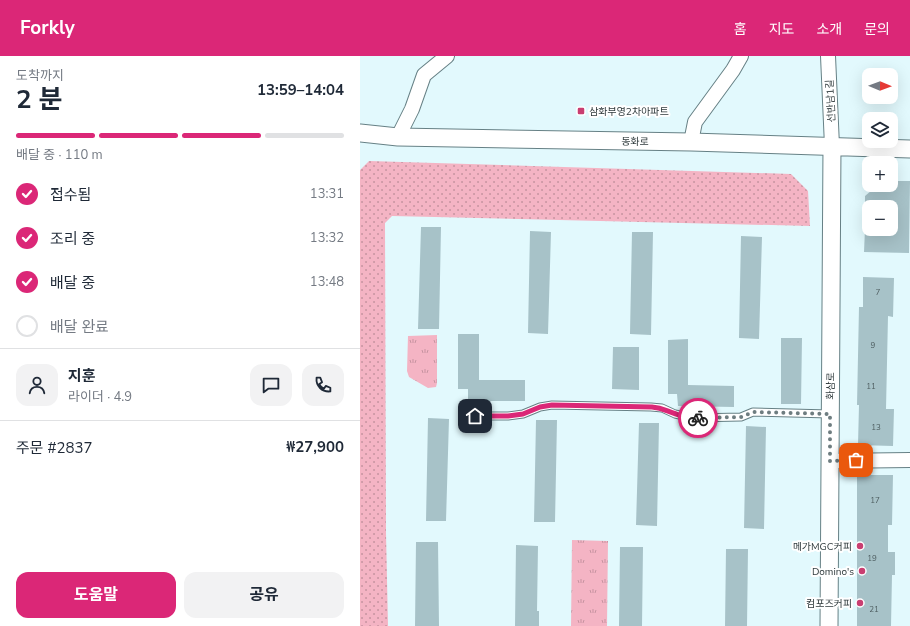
<!DOCTYPE html>
<html lang="ko">
<meta charset="utf-8">
<style>
body{margin:0;font-family:"Nunito Sans","Noto Sans KR",sans-serif;background:#f2f2f3;color:#1f2937;height:100vh;display:flex;flex-direction:column;font-size:15px;white-space:nowrap}
*{box-sizing:border-box;margin:0}
p{font-size:13px;color:#747a83}
.icon{flex:none;width:22px;height:22px;fill:none;stroke:currentColor;stroke-width:2;stroke-linecap:round;stroke-linejoin:round}
.map{position:relative;flex:1;overflow:hidden}
.drawer{display:flex;flex-direction:column;background:#fff;width:360px}
.drawer>*{flex:none}
.needle{width:26px;rotate:91deg}
.buttons{position:absolute;left:502px;top:12px;display:grid;gap:8px}
.buttons a{display:grid;place-items:center;width:36px;height:36px;border-radius:8px;background:#fff;box-shadow:0 4px 16px #0002;font-size:20px}
.pin{position:absolute;display:grid;place-items:center;width:34px;height:34px;color:#fff;margin:-17px;border-radius:8px;box-shadow:0 2px 6px #0006}
.courier{position:absolute;display:grid;place-items:center;width:40px;height:40px;margin:-20px;border:3px solid #db2777;border-radius:50%;background:#fff;color:#222;box-shadow:0 1px 5px #0007}
.summary em{font-style:normal;font-weight:700}
.summary div{display:flex;flex-direction:column-reverse}
.summary{display:flex;align-items:center;justify-content:space-between;height:68px;padding:0 16px}
h1{font-size:26px;font-weight:700;line-height:30px}
.bar{display:grid;grid-template-columns:repeat(4,1fr);gap:6px 4px;align-content:center;height:48px;padding:0 16px}
.bar i{height:5px;border-radius:3px;background:#e0e1e3}
.bar .active{background:#db2777}
.bar p{grid-column:span 4}
.line{display:flex;align-items:center;gap:10px;padding:0 16px;border-top:1px solid #e0e1e3}
.line div{flex:1}
.round{display:grid;place-items:center;flex:none;width:42px;height:42px;border-radius:12px;background:#f2f2f3}
ol{padding:0 16px;list-style:none}
li{display:flex;align-items:center;gap:12px;height:44px}
li p{margin-inline-start:auto}
li .icon{padding:4px;border-radius:50%;background:#db2777;color:#fff;stroke-width:4}
li:last-child{color:#747a83}
li i{width:22px;height:22px;border:2px solid #e0e1e3;border-radius:50%}
.button{display:flex;gap:8px;margin-top:auto;padding:8px 16px}
.button a{flex:1;height:46px;border-radius:12px;background:#db2777;color:#fff;font-size:16px;font-weight:700;line-height:46px;text-align:center}
.button a+a{background:#f2f2f3;color:#1f2937}
header{display:flex;align-items:center;gap:24px;box-sizing:border-box;height:56px;padding:0 20px;background:#db2777;color:#fff}
header strong{font-size:19px}
nav{display:flex;gap:22px;margin-inline-start:auto;font-size:14px}
main{display:flex;flex:1;min-height:0}
.map>svg:first-child{display:block}
</style>
<header>
<strong>Forkly</strong>
<nav><a>홈</a><a>지도</a><a>소개</a><a>문의</a></nav>
</header>
<main>
<section class="drawer">
<div class="summary"><div><h1>2 분</h1><p>도착까지</p></div><em>13:59–14:04</em></div>
<div class="bar"><i class="active"></i><i class="active"></i><i class="active"></i><i></i><p>배달 중 · 110 m</p></div>
<ol>
<li><svg class="icon" aria-label="check" viewBox="0 0 24 24"><path d="M5 12l5 5 9-10"/></svg>접수됨<p>13:31</p></li>
<li><svg class="icon" aria-label="check" viewBox="0 0 24 24"><path d="M5 12l5 5 9-10"/></svg>조리 중<p>13:32</p></li>
<li><svg class="icon" aria-label="check" viewBox="0 0 24 24"><path d="M5 12l5 5 9-10"/></svg>배달 중<p>13:48</p></li>
<li><i></i>배달 완료</li>
</ol>
<div class="line" style="height:72px"><a class="round"><svg class="icon" aria-label="person" viewBox="0 0 24 24"><circle cx="12" cy="8" r="4"/><path d="M4 21q1-7 8-7t8 7"/></svg></a><div><b>지훈</b><p>라이더 · 4.9</p></div><a class="round"><svg class="icon" aria-label="chat" viewBox="0 0 24 24"><path d="M4 5h16v11H9l-5 4z"/></svg></a><a class="round"><svg class="icon" aria-label="phone" viewBox="0 0 24 24"><path d="M5 4h4l2 5-3 2q2 4 5 5l2-3 5 2v4C11 20 4 13 5 4z"/></svg></a></div>
<div class="line" style="height:52px"><div>주문 #2837</div><b>₩27,900</b></div>
<div class="button"><a>도움말</a><a>공유</a></div>
</section>
<div class="map">
<svg width="550" height="570" viewBox="0 0 550 570">
<defs>
<pattern id="grass-dots" width="8" height="8" patternUnits="userSpaceOnUse"><rect width="8" height="8" fill="#f4b4c4"/><path d="M2 2h.1M6 6h.1" fill="none" stroke="#c693a0" stroke-width="1.8" stroke-linecap="round"/></pattern>
<pattern id="park-tufts" width="24" height="20" patternUnits="userSpaceOnUse"><rect width="24" height="20" fill="#f4b4c4"/><path d="M3 7l-1-3M5 7V3M7 7l1-3M15 17l-1-3M17 17v-4M19 17l1-3" fill="none" stroke="#c693a0"/></pattern>
</defs>
<rect width="100%" height="100%" fill="#e2f9fd"/>
<path fill="url(#grass-dots)" d="M9 105 431 118 448 135 450 170 32 160 25 167 26 477 28 570H0V114Z"/>
<path fill="url(#park-tufts)" d="M77 279V327L76 331 68 332 49 321 47 315 48 280Z
M212 484 248 485 247 570H211Z"/>
<path fill="#a7c2c8" d="M531 125H550L549 197 504 196 505 173H531V151H505V140L518 129H531Z
M61 171H81L79 273H58Z
M170 175 191 176 188 278 168 277Z
M272 176H293L291 279 270 278Z
M381 180 402 181 399 283 379 282Z
M503 221 534 222 533 261 528 260 526 353H534L533 390 498 389 499 349H497L499 251H503Z
M98 278H119V324H165V345H108V333H98Z
M421 282H442L441 348H421Z
M328 283V329L374 330V351L318 350 317 338H308V284Z
M253 291H279V334L252 333Z
M68 362 89 363 86 465H66Z
M176 364H197L195 466H174Z
M279 367H299L297 470 276 469Z
M386 370 406 371 404 473 384 472Z
M497 419H533L532 469H528V496H535V519H532L531 570H497Z
M56 486H78L79 570H55Z
M156 489 178 490 177 555H179V570H155Z
M260 491H283L282 570H259Z
M366 493H388L387 570H365Z"/>
<g fill="none" stroke-linecap="round" stroke-linejoin="round">
<defs>
<path id="service" d="M115 360H148L163 358 180 351 192 349 291 351 302 352 315 358 333 362 381 361 393 356 470 358"/>
<path id="minor" d="M468 0 472 90
M38 81 52 53 64 19 87 0
M331 86 335 66 373 14 381 0
M470 405 550 404"/>
<path id="tertiary" d="M0 77 38 81 331 86 550 93
M469 570 472 90"/>
</defs>
<use href="#service" stroke="#668085" stroke-width="9"/>
<use href="#minor" stroke="#668085" stroke-width="16"/>
<use href="#tertiary" stroke="#668085" stroke-width="19"/>
<use href="#service" stroke="#fff" stroke-width="7"/>
<use href="#minor" stroke="#fff" stroke-width="14"/>
<use href="#tertiary" stroke="#fff" stroke-width="17"/>
</g>
<g fill="none" stroke-linecap="round" stroke-linejoin="round">
<path stroke="#6e7d80" stroke-width="4" stroke-dasharray="0 7.2" d="M338 362 381 361 393 356 470 358V405L496 404"/>
<path stroke="#db2777" stroke-width="5" d="M115 360H148L163 358 180 351 192 349 292 351C303 352 306 355 316 358 323 361 330 361 338 362"/>
</g>
<g fill="#c93e71" stroke="#fff" stroke-width="1.5">
<rect x="217" y="51" width="8" height="8" rx="2"/>
<circle cx="500" cy="490" r="4"/>
<circle cx="502" cy="515" r="4"/>
<circle cx="500" cy="547" r="4"/>
</g>
<g text-anchor="middle" stroke-width="4" stroke-linejoin="round" paint-order="stroke">
<g font-size="8" fill="#4d5c5f">
<text x="518" y="239">7</text>
<text x="513" y="292">9</text>
<text x="511" y="333">11</text>
<text x="516" y="374">13</text>
<text x="515" y="447">17</text>
<text x="512" y="505">19</text>
<text x="514" y="556">21</text>
</g>
<g font-size="10" fill="#2f3a3c" stroke="#fff">
<text transform="translate(470 45) rotate(-93)" y="4">선반남1길</text>
<text transform="translate(275 85) rotate(1)" y="4">동화로</text>
<text transform="translate(470 330) rotate(-89)" y="4">화삼로</text>
</g>
<g font-size="10" fill="#2f3a3c" stroke="#fff" text-anchor="end">
<text x="229" y="59" text-anchor="start">삼화부영2차아파트</text>
<text x="492" y="494">메가MGC커피</text>
<text x="494" y="519">Domino's</text>
<text x="492" y="551">컴포즈커피</text>
</g>
</g>
</svg>
<div class="buttons">
<a><svg class="needle" viewBox="-14 -14 28 28"><path d="M0-13l5 13h-10z" fill="#e53935"/><path d="M0 13l5-13h-10z" fill="#747a83"/></svg></a>
<a><svg class="icon" aria-label="layers" viewBox="0 0 24 24"><path d="M12 4l9 5-9 5-9-5zM3 14l9 5 9-5"/></svg></a>
<a>+</a>
<a>−</a>
</div>
<div class="pin" style="left:496px;top:404px;background:#ea580c"><svg class="icon" aria-label="bag" viewBox="0 0 24 24"><path d="M5 8h14l-1 12H6zM9 8a3 3 0 0 1 6 0"/></svg></div>
<div class="pin" style="left:115px;top:360px;background:#1f2937"><svg class="icon" aria-label="home" viewBox="0 0 24 24"><path d="M3 11l9-7 9 7M6 9v11h12V9"/></svg></div>
<div class="courier" style="left:338px;top:362px"><svg class="icon" aria-label="bike" viewBox="0 0 24 24"><circle cx="6" cy="16" r="4"/><circle cx="18" cy="16" r="4"/><path d="M6 16l4-8h5l3 8M10 8l3 8H6M13 5h3"/></svg></div>
</div>
</main>
